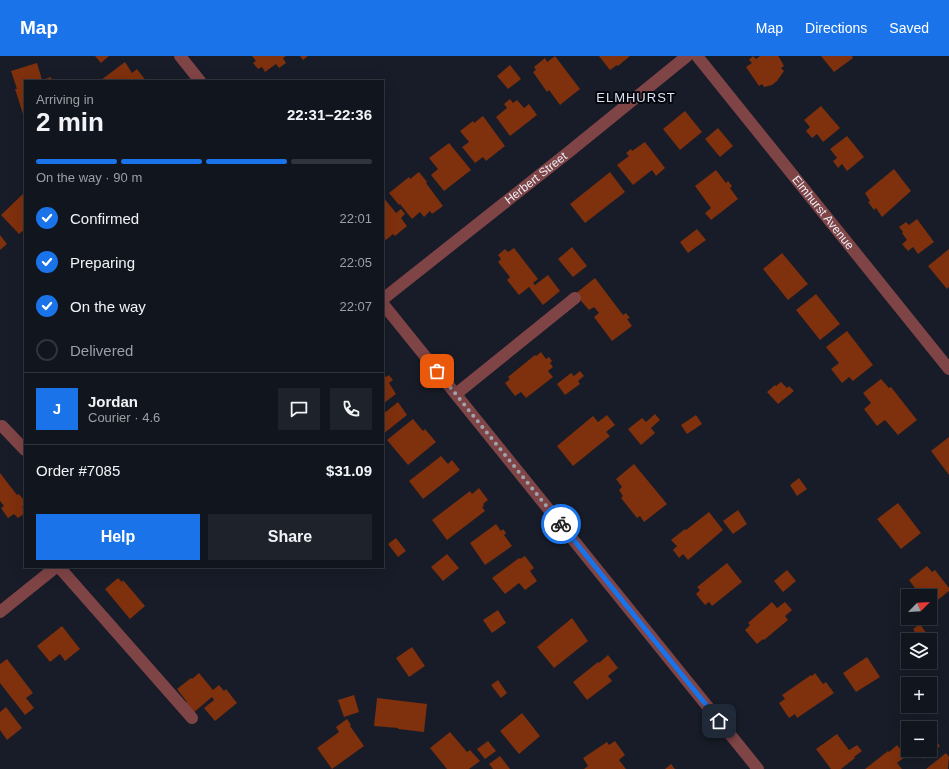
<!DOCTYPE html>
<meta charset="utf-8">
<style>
body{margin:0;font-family:Arial,sans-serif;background:#1e222b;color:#f1f3f6;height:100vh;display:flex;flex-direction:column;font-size:15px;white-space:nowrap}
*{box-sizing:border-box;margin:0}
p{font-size:13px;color:#9c9fa4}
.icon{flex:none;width:22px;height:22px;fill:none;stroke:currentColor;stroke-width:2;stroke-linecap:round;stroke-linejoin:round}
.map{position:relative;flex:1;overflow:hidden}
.details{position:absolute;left:24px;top:24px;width:360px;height:488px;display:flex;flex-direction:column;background:#11151e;border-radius:0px;box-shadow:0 4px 16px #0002,0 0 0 1px #30343c}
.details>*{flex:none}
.needle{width:26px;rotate:66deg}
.controls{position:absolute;left:901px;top:533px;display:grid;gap:8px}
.controls a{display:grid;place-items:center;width:36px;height:36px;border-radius:0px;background:#11151e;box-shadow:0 4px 16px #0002,0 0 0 1px #30343c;font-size:20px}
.pin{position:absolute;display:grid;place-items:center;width:34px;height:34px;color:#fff;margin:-17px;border-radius:8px;box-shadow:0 2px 6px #0006}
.courier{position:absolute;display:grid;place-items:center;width:40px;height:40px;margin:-20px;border:3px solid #1a73e8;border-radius:50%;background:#fff;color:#222;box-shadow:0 1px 5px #0007}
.summary em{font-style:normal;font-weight:700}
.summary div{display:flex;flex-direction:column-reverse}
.summary{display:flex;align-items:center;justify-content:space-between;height:68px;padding:0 12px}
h1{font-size:26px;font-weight:700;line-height:30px}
.bar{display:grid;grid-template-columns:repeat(4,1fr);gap:6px 4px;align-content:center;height:48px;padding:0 12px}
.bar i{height:5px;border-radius:3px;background:#30343c}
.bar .current{background:#1a73e8}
.bar p{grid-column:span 4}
.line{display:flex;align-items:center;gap:10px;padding:0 12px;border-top:1px solid #30343c}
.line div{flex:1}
.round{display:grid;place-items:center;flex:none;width:42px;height:42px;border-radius:0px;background:#1e222b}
ol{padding:0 12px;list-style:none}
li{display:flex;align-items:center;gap:12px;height:44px}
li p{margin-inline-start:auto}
li .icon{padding:4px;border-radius:50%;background:#1a73e8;color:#fff;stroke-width:4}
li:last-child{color:#9c9fa4}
li i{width:22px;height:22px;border:2px solid #30343c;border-radius:50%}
.button{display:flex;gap:8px;margin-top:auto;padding:8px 12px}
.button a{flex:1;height:46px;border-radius:0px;background:#1a73e8;color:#fff;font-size:16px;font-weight:700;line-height:46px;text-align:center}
.button a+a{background:#1e222b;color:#f1f3f6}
header{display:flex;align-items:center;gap:24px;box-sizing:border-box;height:56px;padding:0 20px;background:#1a73e8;color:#fff}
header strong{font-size:19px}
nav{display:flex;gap:22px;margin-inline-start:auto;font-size:14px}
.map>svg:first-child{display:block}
</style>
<header>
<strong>Map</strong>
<nav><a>Map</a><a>Directions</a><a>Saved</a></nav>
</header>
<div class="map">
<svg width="949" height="713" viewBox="0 0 949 713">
<rect width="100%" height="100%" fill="#171c28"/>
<path fill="#7f300c" d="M95 0H109L101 7Z
M252 0H286L283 2 286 7 279 12 276 8 265 16 262 11 258 13 253 7 256 5Z
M300 0H308L303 4Z
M555 0 580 33 560 49 549 34 547 36 533 16 536 14 534 11 545 2 547 6Z
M599 0H630L618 10 617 9 610 14Z
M753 0 756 3 760 0H778L779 1 784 10 781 12 784 15 777 25 772 29 764 31 762 28 759 30 746 11 752 7 749 4Z
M821 0H852L853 2 834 16Z
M125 6 132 17 137 13 146 25H102L101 24Z
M37 7 42 24 51 21 52 25H25V57L23 58 15 33H17L11 15Z
M510 9 521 23 508 33 497 20Z
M510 43 513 47 517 44 524 52 529 48 537 59 510 80 496 61 507 52 504 48Z
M821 50 840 72 823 86 817 78 812 82 806 75 810 71 804 64Z
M685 55 702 76 680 94 663 73Z
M483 60 505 90 486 105 483 101 475 107 462 91 469 86 460 75 473 65 474 67Z
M718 72 733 90 720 101 705 83Z
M847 80 864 101 847 115 842 108 838 112 833 105 837 102 830 93Z
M645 86 665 112 656 120 652 114 633 129 617 109 629 100 626 97 631 93 632 95Z
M449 87 471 114 444 135 431 119 438 113 429 102Z
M894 113 911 135 882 161 876 152 874 154 868 146 870 145 865 137Z
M716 114 726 127 728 125 732 130 730 132 738 143 711 164 705 157 711 152 695 130Z
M419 116 427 126 426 127 443 150 432 158 430 155 424 161 420 156 412 163 400 148 399 149 389 137 409 121 410 123Z
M610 116 625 136 585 167 570 148Z
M25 136V173L19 178 1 159Z
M383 141 396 157 401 153 405 158 401 162 407 170 395 180 393 178 386 184 383 180Z
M917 163 934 186 918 198 913 191 908 195 902 188 907 184 902 177 903 176 899 171 906 166 909 169Z
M697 173 706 184 688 197 680 186Z
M0 179 7 188 0 194Z
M572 191 587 210 573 221 558 203Z
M514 192 538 223 533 227 535 229 548 219 560 235 543 249 529 231 519 239 507 224 510 221 498 206 501 203 498 199 505 193 508 196Z
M949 193V231L947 233 928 210Z
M782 197 808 228 788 244 763 213Z
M595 222 623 259 626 257 630 262 627 263 632 270 612 285 594 261 599 257 594 251 589 254 575 238Z
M816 238 840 268 820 284 796 254Z
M847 275 873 309 853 325 849 321 842 327 831 313 839 307 826 291Z
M541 296 546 303 549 301 552 305 550 307 553 311 548 315 553 321 526 342 521 336 515 340 505 327 510 323 508 321 535 299 536 300Z
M580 315 584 320 578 325 580 328 565 339 557 328 571 317 574 320Z
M383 316 386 321 389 319 393 324 389 327 396 338 384 347 383 345Z
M881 323 889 332 891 331 917 364 898 379 885 364 877 370 864 353 871 347 863 337Z
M781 326 787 332 789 330 794 335 778 348 767 336 775 329 776 330Z
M398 346 407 359 383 378V358Z
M655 358 660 364 651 372 655 377 641 389 628 373 642 362 646 366Z
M607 359 615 369 606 376 610 380 573 410 557 390 593 360 598 366Z
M696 359 702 368 687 378 681 369Z
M413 363 423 375 425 373 436 386 408 409 387 384Z
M949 381V419L931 395Z
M441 400 448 408 452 404 460 414 423 443 409 425Z
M634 408 667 448 644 466 640 460 637 462 621 442 623 440 619 434 622 431 616 423Z
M0 417 17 439 19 438 25 446V449L22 451 25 455V457L18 462 14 458 8 462 1 452 4 450 0 445Z
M799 422 807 433 797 440 790 429Z
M479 432 488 444 483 448 484 450 482 451 485 455 447 484 432 464 470 435 472 438Z
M898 447 921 477 901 493 877 463Z
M738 454 747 468 733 478 723 465Z
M709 456 723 474 688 504 683 498 679 502 673 494 677 490 671 484 685 473 686 474Z
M496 468 501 475 503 473 506 477 504 479 512 490 485 509 470 487Z
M396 482 406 495 398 501 388 488Z
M447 498 459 512 443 525 431 511Z
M525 500 534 512 530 515 537 525 525 534 519 527 505 538 492 522 519 502 520 503Z
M727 507 742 526 712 550 709 546 705 549 696 538 700 534 697 531Z
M927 510 932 516 935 514 949 532V535L930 550V540H906L915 532 909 524Z
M787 514 796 525 783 536 774 525Z
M118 522 122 526 123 524 145 550 130 563 105 533Z
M772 546 777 552 785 546 792 554 785 560 788 564 764 584 763 583 757 588 745 574 750 569 748 567Z
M498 554 506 567 492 577 483 564Z
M572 562 588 585 554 612 537 591Z
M920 568 934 588 930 590V584H920L913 573Z
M62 570 80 593 65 605 60 598 50 606 37 590Z
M412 591 425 610 409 621 396 602Z
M608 599 618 612 608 620 612 625 587 644 573 626 598 606 599 607Z
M867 601 880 621 856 636 843 617Z
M7 603 33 637 26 642 34 652 25 659 0 627V608Z
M199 617 213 634 219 629 224 635 226 633 237 647 215 665 204 652 214 644 212 641 193 657 185 647 187 646 177 633 191 622 192 623Z
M815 617 823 628 826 626 834 637 797 662 795 658 789 662 779 647 785 643 782 639 811 619 812 620Z
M498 624 507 637 501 642 491 629Z
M354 639 359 656 344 661 338 644Z
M377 642 427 648 424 676 398 673V672L374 670Z
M6 651 22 672 7 684 0 674V656Z
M522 657 540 680 519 698 500 675Z
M347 663 351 669 350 670 364 690 332 713 317 692 339 676 336 671Z
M450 676 467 696 470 694 480 705 469 713H447L430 692Z
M837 678 849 694 857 689 862 695 854 701 855 702 841 713H831L816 693Z
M932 679 940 690 924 703 917 694H930V681Z
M488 685 496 695 485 703 477 693Z
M615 685 625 699 619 704 626 713H584L588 710 583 702 607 686 609 689Z
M897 689 906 700 897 707 902 713H865L888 695 889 696Z
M946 697 949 701 948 713H926Z
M500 700 510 713H493L489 708Z
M671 708 675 713H665Z"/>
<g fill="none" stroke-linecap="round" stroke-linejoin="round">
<g stroke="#7f4446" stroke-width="12">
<path d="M180 0 200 25"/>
<path id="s1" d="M697 0 949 313"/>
<path id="s2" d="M383 243 570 95 687 0"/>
<path d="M383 248 758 713"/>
<path d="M456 338 575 242"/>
<path d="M2 370 25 394"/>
<path d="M59 511 192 662"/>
<path d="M0 556 56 511"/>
</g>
</g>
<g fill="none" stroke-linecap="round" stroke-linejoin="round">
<path stroke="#a0a4ae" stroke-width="4" stroke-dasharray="0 7.2" d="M437 315 561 468"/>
<path stroke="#1a73e8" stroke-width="5" d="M561 468 719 665"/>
</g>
<g text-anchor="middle" stroke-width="4" stroke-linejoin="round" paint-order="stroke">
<g font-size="12" fill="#e9edf6" stroke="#05070c">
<text dy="4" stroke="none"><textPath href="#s2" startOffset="195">Herbert Street</textPath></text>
<text dy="4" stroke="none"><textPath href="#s1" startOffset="201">Elmhurst Avenue</textPath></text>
</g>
<g font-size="13" letter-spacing="1" fill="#dce3f5" stroke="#05070c">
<text x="636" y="46">ELMHURST</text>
</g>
</g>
</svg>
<div class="controls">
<a><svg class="needle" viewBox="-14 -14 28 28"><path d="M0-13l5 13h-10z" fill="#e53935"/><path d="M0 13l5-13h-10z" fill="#9c9fa4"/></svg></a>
<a><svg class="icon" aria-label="layers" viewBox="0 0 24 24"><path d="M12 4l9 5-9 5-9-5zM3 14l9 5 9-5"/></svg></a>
<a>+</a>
<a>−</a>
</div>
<div class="pin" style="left:437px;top:315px;background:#ea580c"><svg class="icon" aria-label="bag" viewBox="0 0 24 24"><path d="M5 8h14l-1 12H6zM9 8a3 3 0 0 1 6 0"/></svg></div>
<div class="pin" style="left:719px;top:665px;background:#1f2937"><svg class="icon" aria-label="home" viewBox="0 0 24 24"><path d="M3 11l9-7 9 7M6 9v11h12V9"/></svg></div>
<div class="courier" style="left:561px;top:468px"><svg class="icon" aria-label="bike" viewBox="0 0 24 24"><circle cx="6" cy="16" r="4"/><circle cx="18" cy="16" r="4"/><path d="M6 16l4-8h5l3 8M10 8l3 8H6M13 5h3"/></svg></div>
<section class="details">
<div class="summary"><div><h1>2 min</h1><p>Arriving in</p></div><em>22:31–22:36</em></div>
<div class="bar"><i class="current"></i><i class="current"></i><i class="current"></i><i></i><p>On the way · 90 m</p></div>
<ol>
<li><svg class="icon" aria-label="check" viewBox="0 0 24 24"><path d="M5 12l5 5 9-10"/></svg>Confirmed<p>22:01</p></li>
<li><svg class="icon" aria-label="check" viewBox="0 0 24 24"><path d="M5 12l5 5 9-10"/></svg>Preparing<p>22:05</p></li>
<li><svg class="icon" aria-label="check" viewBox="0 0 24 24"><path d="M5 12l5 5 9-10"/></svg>On the way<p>22:07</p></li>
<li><i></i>Delivered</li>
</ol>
<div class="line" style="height:72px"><b class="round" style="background:#1a73e8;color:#fff">J</b><div><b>Jordan</b><p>Courier · 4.6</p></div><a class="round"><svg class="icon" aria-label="chat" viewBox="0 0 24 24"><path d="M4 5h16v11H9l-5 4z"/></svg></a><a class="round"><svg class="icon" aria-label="phone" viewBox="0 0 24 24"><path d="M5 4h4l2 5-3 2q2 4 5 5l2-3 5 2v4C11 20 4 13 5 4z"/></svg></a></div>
<div class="line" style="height:52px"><div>Order #7085</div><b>$31.09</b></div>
<div class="button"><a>Help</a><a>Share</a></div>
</section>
</div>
